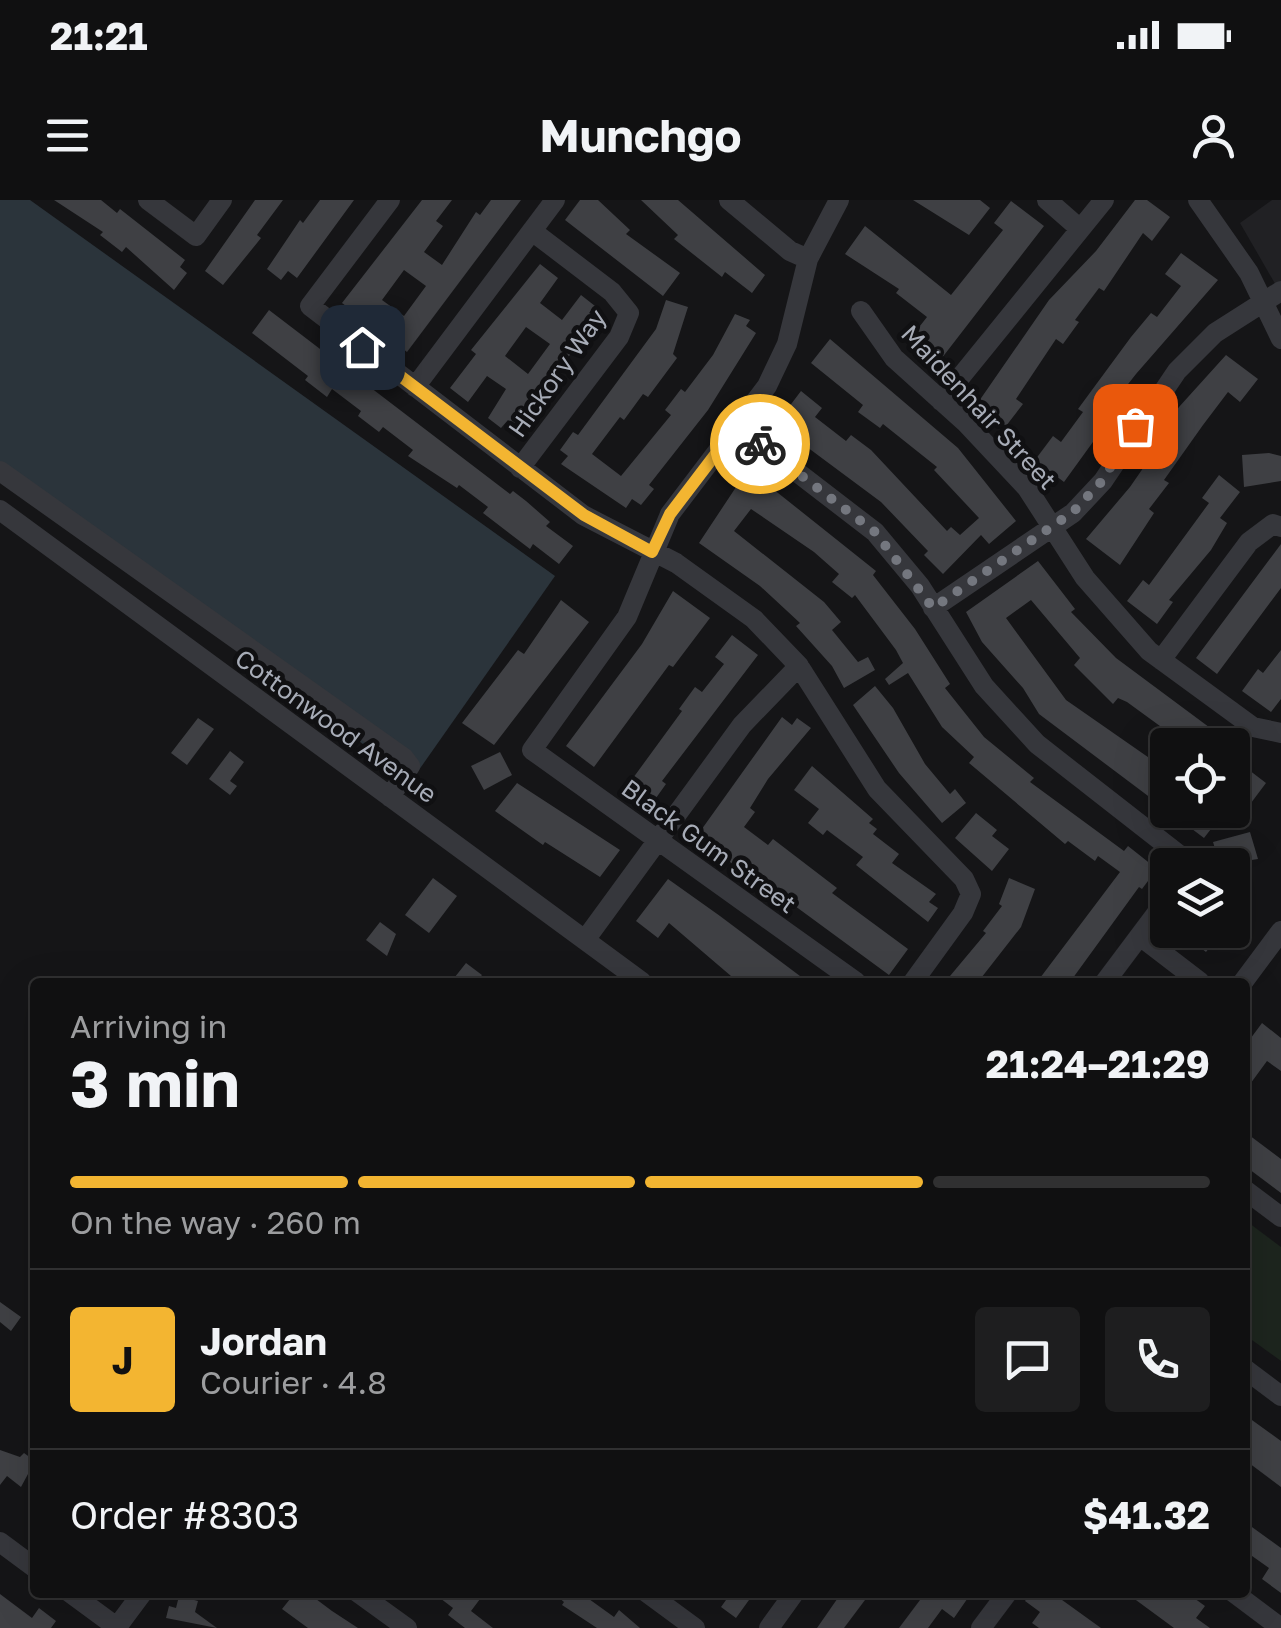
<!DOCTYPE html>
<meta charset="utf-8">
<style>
body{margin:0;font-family:"Golos Text",sans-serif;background:#1e1e1f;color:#f1f3f6;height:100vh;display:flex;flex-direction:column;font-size:38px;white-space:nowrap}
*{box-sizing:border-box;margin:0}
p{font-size:32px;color:#9c9d9f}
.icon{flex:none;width:55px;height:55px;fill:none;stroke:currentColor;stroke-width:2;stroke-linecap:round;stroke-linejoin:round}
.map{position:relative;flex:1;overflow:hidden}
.sheet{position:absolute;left:30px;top:778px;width:1220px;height:620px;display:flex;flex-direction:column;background:#101011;border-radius:10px;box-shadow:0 10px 40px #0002,0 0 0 2px #303031}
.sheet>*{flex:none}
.fabs{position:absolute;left:1150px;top:528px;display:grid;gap:20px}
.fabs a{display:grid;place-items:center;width:100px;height:100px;border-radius:10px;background:#101011;box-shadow:0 10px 40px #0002,0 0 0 2px #303031;font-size:50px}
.pin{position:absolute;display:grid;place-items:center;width:85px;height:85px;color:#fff;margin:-42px;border-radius:20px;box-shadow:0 5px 15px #0006}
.courier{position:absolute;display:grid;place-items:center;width:100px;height:100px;margin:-50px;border:8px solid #f3b531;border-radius:50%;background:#fff;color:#222;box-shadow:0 2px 12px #0007}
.overview em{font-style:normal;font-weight:700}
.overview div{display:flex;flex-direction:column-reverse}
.overview{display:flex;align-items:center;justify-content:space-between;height:170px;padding:0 40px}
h1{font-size:65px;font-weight:700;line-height:75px}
.bar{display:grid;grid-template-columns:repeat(4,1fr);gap:15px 10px;align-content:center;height:120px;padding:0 40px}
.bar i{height:12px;border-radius:8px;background:#303031}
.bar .on{background:#f3b531}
.bar p{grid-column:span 4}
.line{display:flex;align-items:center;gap:25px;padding:0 40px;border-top:2px solid #303031}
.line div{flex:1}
.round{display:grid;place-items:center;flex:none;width:105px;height:105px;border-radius:10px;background:#1e1e1f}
.status{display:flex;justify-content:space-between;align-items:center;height:70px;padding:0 50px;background:#101011;direction:ltr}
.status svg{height:28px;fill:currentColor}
header{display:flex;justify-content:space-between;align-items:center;height:130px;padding:0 40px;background:#101011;font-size:45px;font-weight:700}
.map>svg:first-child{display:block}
</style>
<div class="status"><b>21:21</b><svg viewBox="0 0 49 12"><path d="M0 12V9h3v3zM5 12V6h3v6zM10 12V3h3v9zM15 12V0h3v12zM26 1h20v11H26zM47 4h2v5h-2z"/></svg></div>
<header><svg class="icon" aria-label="menu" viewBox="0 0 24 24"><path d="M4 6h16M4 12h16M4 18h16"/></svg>Munchgo<svg class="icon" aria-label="person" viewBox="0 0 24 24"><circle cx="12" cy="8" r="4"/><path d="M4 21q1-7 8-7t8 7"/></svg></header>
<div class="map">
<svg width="1281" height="1428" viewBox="0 0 1281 1428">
<rect width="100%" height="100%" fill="#151517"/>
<path fill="#212124" d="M1272 0H1281V94L1240 23Z"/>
<path fill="#1d251e" d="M1245 1020 1281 1047V1161L1245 1135Z"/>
<path fill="#2b343b" d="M0 0H30L555 376 414 577 394 567 0 276Z"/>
<path fill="#3f4044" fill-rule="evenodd" d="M54 0H101L117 13 120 9 185 60 180 67 187 73 174 90 126 47 122 52 100 35 103 32Z
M255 0H283L257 35 261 38 223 85 205 71Z
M320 0H354L297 78 288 71 281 80 267 69 300 20 303 23Z
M422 0H452L436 21 443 26 424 52 442 65 476 12 480 15 491 0H521L407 152 342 103ZM404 70 426 86 404 116 382 100Z
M580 0H598L630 30 626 34 680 73 663 96 565 20Z
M641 0H678L765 75 752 93 725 72 722 77 674 39 678 35Z
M913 0H980L990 8 969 35Z
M1135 0H1147L1170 17 1152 41 1143 33 1104 91 1099 88 1075 120 1079 122 1063 144 1056 139 1016 199 1023 204 1006 226 977 204 1049 100 1096 51Z
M1011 1 1044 26 938 163 909 140 927 117 896 93 899 89 845 54 865 26 951 95 1003 30 994 23Z
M1181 53 1218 80 1136 174 1114 202 1119 206 1064 282 1035 260 1053 236 1061 242 1083 212 1078 209 1131 137 1151 113 1157 117 1181 86 1165 74Z
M540 64 558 78 540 103 562 120 581 95 595 106 589 113 597 118 517 227 508 220 501 228 488 218 506 189 487 176 468 202 450 188 476 154 471 150ZM526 127 550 144 528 174 505 156Z
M666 100 688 107 673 154 677 158 648 197 643 194 624 220 620 217 592 254 621 276 671 215 665 210 681 189 685 192 713 155 735 114 750 120 746 126 756 133 708 210 649 285 654 289 641 305 632 299 626 308 561 264 568 256 560 250 573 232 578 235 656 129Z
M269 110 510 294 513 291 526 301 550 322 546 326 573 346 559 364 533 344 530 349 483 313 488 307 459 285 457 288 408 256 413 250 383 227 379 232 358 216 361 211 332 189 327 197 305 180 308 176 252 133Z
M830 139 958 248 1016 321 989 344 981 335 943 374 924 355 928 351 881 302 776 224 801 191 822 208 815 217 846 241 851 235 871 250 947 331 951 327 960 335 979 318 934 270 937 267 883 224 880 228 858 212 863 205 811 163Z
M1226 155 1258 179 1240 202 1228 192 1203 225 1164 280 1169 283 1149 309 1154 313 1120 365 1086 339 1130 287 1168 232 1163 229 1179 207Z
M1269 253 1281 256V281L1244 287 1242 255Z
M748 269 876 371 873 375 915 429 950 484 945 488 984 537 1034 578 1030 582 1124 651 1128 646 1157 669 1142 689 1139 687 1070 782H1037L1120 672 1098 656 1095 661 1068 641 1065 644 969 563 974 557 942 527 908 473 889 485 885 479 903 463 896 450 855 395 852 398 832 382 839 374 814 352 751 309 734 331 824 402 841 422 832 430 858 462 868 457 875 470 844 488 832 466 796 426 800 423 760 386 699 343Z
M1219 275 1240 292 1220 318 1227 323 1211 350 1169 400 1173 402 1157 424 1127 401 1143 380 1149 385 1209 303 1202 298Z
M1281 344V388L1217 474 1196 458Z
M1038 361 1075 409 1071 412 1116 458 1221 536 1214 545H1186L1127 502 1118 498 1113 504 1074 465 1080 458 1031 400 1006 418 1066 500 1168 571V610H1213L1221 616 1204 638 1039 514 1023 488 982 442 966 412Z
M673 391 710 418 673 467 669 465 594 567 566 546 642 444Z
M561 400 589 422 494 545 462 523 518 450 524 454Z
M732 435 758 455 662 581 666 584 656 598 647 591 640 600 625 589 682 511 679 509 695 487 702 492 724 464 715 457Z
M1281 450V499L1271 512 1242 491 1258 469 1263 473Z
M875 486 893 508 925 564 950 594 955 589 966 603 942 623 899 573 853 505Z
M782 517 792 525 797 518 811 528 768 579 750 608 755 612 744 627 768 645 773 639 837 688 832 693 908 749 889 775 761 681 694 640Z
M198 518 214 529 187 565 171 553Z
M230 551 244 562 230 581 237 586 230 595 209 579Z
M500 552 512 575 484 590 471 566Z
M1232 557 1266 583 1251 603 1232 589Z
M812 566 873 619 869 623 877 629 873 634 899 654 892 663 936 694 929 702 938 708 928 722 856 665 863 657 827 630 823 635 808 623 819 609 794 590Z
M517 583 620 650 600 677 545 642 543 645 495 611Z
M976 613 997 630 992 636 1009 649 992 671 955 638Z
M1250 632 1258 659 1220 665 1213 642Z
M433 678 457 696 429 733 405 715Z
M1009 678 1035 689 1021 727 978 782H945L986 733 983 731 1002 706 999 704Z
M668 679 720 716 808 782H738L669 723 658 738 636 721Z
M380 722 396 734 387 756 366 740Z
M1178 730H1223L1206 752Z
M466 763 482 775 476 782H451Z
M1262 823 1281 838V871L1267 861 1245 891V846Z
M1245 932 1281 959V993L1245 966Z
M0 1102 21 1117 11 1131 0 1122Z
M1245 1215 1281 1241V1287L1245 1260Z
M0 1250 20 1257 24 1253 35 1261 21 1287 7 1276 0 1285Z
M1245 1322 1281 1348V1393L1262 1379 1269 1368 1245 1351Z
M432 1392H472L480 1399 471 1411 493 1428H465L448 1415 453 1408Z
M552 1392H594L589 1399 614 1417 619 1410 640 1428H597L562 1405 564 1402Z
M717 1392H740L749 1400 736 1418 721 1407 726 1400Z
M842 1392H871L844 1428H817Z
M926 1392H972L954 1418 942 1409 928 1428H899Z
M1031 1392H1051L1101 1428H1039L1032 1423 1040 1412 1025 1401Z
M1125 1392 1187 1393 1205 1406 1196 1418 1210 1428H1174Z
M308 1393 332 1411 358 1428H308L282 1409 294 1394 302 1400Z
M0 1394 32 1418 39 1408 56 1421 51 1428H0Z
M179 1396 198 1401 195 1412 217 1428 166 1418 169 1406 176 1408Z"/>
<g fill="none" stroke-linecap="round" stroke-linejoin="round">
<path stroke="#36373c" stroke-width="20" d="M148 0 196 36 222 0
M390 0 310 106 583 315 676 363 754 419 799 466 877 589 964 679 971 694 963 713 913 782
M729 0 790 51 808 59
M839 0 808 59 787 144 767 186 670 314 627 417 532 550 856 782
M1047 0 1079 28
M1198 0 1249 73 1281 139
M861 111 894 158 965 222 1027 288 1085 378 1149 451 1253 527 1281 533
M415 187 555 0
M941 201 1104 0
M737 226 875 332 920 386 984 486 1037 544 1192 665
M520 268 619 137 629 113 612 92 532 31
M0 271 404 558 410 566 390 597
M0 310 642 782
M933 408 1073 313 1103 281 1177 171 1215 133 1281 91
M1161 460 1249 342 1273 324 1281 327
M1140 736 1200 782
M585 740 742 525 799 466
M1105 782 1168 698
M1243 782 1281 731
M1245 990 1281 1017
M1245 1169 1281 1196
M0 1342 35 1368
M69 1392 118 1428
M357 1392 407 1428
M646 1392 695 1428
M1233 1392 1281 1428
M117 1427 143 1392
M769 1428 795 1392
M981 1428 1008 1392"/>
</g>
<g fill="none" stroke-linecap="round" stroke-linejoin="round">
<path stroke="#74777f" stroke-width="10" stroke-dasharray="0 18" d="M760 244 875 332 933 408 1073 312 1102 281 1135 226"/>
<path stroke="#f3b531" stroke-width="12" d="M362 147 584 315 652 352 670 314 737 226 760 244"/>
</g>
<g text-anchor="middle" stroke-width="9" stroke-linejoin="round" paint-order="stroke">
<g font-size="25" fill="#a7acb7" stroke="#101012">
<text transform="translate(557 173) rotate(-55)" y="9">Hickory Way</text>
<text transform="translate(979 207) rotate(47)" y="9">Maidenhair Street</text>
<text transform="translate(336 526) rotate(36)" y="9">Cottonwood Avenue</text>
<text transform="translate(709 646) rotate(36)" y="9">Black Gum Street</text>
</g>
</g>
</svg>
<div class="fabs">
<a><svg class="icon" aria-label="locate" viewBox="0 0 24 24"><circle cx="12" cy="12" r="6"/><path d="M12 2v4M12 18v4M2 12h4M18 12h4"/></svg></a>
<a><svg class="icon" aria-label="layers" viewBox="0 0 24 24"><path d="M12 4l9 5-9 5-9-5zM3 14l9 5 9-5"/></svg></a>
</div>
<div class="pin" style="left:1135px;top:226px;background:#ea580c"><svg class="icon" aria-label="bag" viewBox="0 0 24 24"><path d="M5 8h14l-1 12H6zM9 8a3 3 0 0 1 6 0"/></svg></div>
<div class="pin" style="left:362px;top:147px;background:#1f2937"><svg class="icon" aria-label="home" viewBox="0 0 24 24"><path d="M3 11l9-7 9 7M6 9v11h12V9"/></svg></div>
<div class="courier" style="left:760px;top:244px"><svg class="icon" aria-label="bike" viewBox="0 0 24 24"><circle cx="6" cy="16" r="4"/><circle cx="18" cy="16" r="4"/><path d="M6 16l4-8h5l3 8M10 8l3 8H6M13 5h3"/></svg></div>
<section class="sheet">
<div class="overview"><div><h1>3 min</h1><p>Arriving in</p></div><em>21:24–21:29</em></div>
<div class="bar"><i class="on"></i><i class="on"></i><i class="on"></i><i></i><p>On the way · 260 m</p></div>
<div class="line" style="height:180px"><b class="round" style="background:#f3b531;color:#111">J</b><div><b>Jordan</b><p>Courier · 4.8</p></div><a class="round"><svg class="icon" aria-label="chat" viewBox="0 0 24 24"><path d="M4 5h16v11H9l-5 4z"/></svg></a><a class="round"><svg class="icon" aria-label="phone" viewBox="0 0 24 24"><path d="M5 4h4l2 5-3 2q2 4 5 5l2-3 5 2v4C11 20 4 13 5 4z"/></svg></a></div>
<div class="line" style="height:130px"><div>Order #8303</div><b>$41.32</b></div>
</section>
</div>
